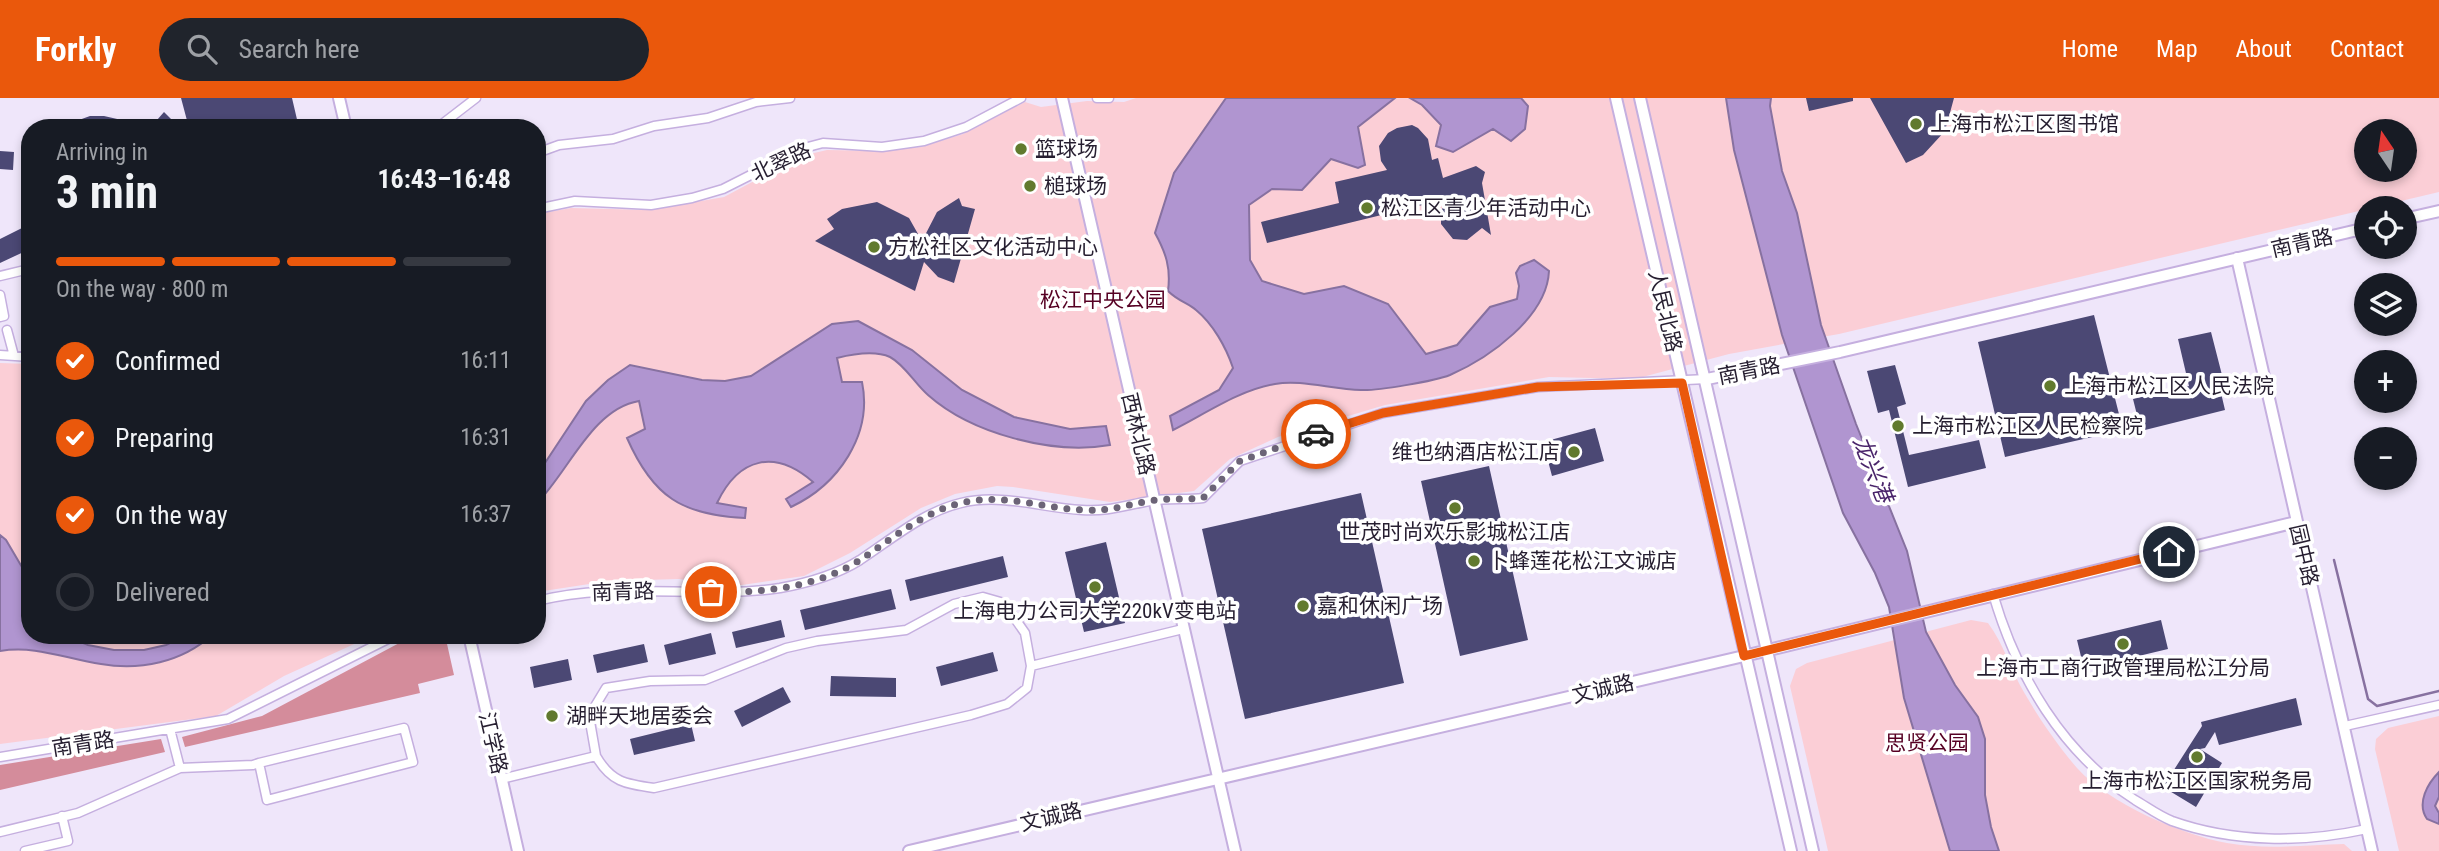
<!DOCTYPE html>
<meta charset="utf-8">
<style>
body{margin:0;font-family:"Roboto Condensed","Noto Sans SC",sans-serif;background:#20242c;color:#f1f3f6;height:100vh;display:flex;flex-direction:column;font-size:26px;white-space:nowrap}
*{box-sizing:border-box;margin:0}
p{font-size:23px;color:#9ea1a6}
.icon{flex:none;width:38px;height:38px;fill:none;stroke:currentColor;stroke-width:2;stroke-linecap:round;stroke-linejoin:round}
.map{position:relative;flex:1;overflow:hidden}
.drawer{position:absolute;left:21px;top:21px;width:525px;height:525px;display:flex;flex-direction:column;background:#171b24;border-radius:28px;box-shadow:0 4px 10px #0003}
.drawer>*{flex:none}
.needle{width:46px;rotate:347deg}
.fabs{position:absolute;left:2354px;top:21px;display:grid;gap:14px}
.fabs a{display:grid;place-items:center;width:63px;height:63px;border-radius:50%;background:#171b24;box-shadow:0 4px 10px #0003;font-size:35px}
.pin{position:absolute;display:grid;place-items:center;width:60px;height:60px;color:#fff;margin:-30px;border:4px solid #fff;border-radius:50%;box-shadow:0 2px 7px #0007}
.courier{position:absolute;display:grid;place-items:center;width:70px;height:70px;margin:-35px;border:5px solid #ea580c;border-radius:50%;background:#fff;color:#222;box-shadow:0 2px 9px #0007}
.summary em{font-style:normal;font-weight:700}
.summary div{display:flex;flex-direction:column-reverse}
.summary{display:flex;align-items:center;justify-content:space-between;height:119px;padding:0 35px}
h1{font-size:46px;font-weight:700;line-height:52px}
.bar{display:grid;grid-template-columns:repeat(4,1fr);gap:10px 7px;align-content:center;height:84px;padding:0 35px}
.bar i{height:9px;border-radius:5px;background:#363941}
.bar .current{background:#ea580c}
.bar p{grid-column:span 4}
ol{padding:0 35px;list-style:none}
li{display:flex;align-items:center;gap:21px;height:77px}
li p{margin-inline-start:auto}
li .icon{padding:7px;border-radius:50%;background:#ea580c;color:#fff;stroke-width:4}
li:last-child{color:#9ea1a6}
li i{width:38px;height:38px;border:4px solid #363941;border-radius:50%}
header{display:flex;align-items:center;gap:42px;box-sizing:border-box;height:98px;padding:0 35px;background:#ea580c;color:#fff}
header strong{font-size:33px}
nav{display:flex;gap:38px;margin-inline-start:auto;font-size:24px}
.search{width:490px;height:63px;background:#20242c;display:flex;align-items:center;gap:18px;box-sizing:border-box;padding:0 24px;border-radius:38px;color:#9ea1a6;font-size:26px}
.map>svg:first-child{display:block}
</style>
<header>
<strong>Forkly</strong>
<div class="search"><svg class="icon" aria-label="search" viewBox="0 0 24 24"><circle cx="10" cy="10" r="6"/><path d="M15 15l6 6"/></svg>Search here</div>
<nav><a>Home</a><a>Map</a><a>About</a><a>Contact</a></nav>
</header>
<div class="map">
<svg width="2439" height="753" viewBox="0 0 2439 753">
<rect width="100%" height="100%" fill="#efe6fa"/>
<path fill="#fbced6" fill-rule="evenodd" d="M1136 0H2439V94L1839 236 1729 256 1635 281 1549 279 1385 307 1278 339 1230 361 1194 393 1110 404 1013 389 997 388 955 396 921 410 850 455 804 478 735 488 679 481 609 483 537 494V116L571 110 650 112 724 99 801 58 827 52 881 53 921 49 963 36 1025 4 1041 9 1087 3 1124 4ZM2366 33H2404V72H2366Z
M0 265 30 266V537H374L284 578 216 618 0 646Z
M1971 522 1988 525C2004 546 2011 573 2025 596 2039 620 2058 648 2077 670 2108 705 2182 737 2227 745 2266 752 2305 747 2344 746L2352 753H1828L1790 588 1796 571 1807 565Z
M2439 618V753H2399L2375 651 2376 641 2388 630Z"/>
<path fill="#d48c9b" d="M429 537H445L454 577 418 586 420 595 185 649 182 639 262 618 403 543Z
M161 641 165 654 0 692V667Z"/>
<path fill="#b095d0" stroke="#8771a0" stroke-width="2" d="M1226 0H1395L1358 29 1365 67 1358 70 1331 61 1302 92 1272 91 1249 107 1250 162 1262 183 1304 196 1344 188 1388 206 1426 256 1457 247 1490 209 1517 201 1519 188 1516 175 1520 168 1534 162 1549 173C1547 219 1489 260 1450 277 1435 283 1377 293 1361 292 1333 292 1302 281 1275 286 1239 292 1205 316 1173 332L1170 318 1219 292 1233 270C1226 249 1213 226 1196 212 1188 205 1178 203 1168 193 1171 170 1166 155 1155 135L1174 75Z
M1410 0H1521L1528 8 1525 31 1511 43 1493 31 1453 54 1436 48 1441 27 1422 7Z
M1726 0H1771L1770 8 1782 73 1797 115 1821 227 1856 326 1907 453 1926 534 1955 587 1978 619 1985 641V697L1991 729 1999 753H1950L1904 600 1889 509 1875 475 1843 415 1782 237 1734 52Z
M858 223 912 252 962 292 1014 319 1070 331 1106 328 1110 347C1053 357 972 336 928 297 915 286 905 267 890 259 874 252 853 256 837 260L842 284H862C873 337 838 387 791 409L786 401 813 384C775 351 739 359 717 405L746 410 745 420C682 417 653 399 627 340L645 331 639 303C592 311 569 373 537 405V377L586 303 608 282 630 267 702 282 725 283 751 278 832 226Z
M0 437 6 442 29 481 30 537H64L88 547 114 552H144L166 547 186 537H212C182 564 140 573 101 566 66 561 36 547 0 553Z
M2439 674V699L2435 708 2439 715V726L2427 721C2416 705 2428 685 2439 674Z"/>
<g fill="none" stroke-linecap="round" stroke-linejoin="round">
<path stroke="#8771a0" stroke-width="2.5" d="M2334 462 2368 601 2377 608 2439 593"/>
</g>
<path fill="#4b4874" d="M181 0H292L299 30H189Z
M1806 0H1853V3L1809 13Z
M1870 0H1954L1945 33 1923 57 1906 65Z
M164 14 180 30H150Z
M90 18H104L126 23 123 30H57Z
M1412 27 1418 30 1428 41 1432 62 1438 60 1443 80 1476 68 1485 74 1482 85 1491 137 1482 130 1467 142 1453 141 1441 126V113L1447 101 1267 145 1261 124 1339 105 1335 84 1387 72 1381 63 1379 48 1388 35 1397 30Z
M0 53 14 54 13 72 0 71Z
M959 100 962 108 975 111 954 185 938 179 924 164 915 193 815 143 834 131 827 121 842 111 877 104 909 120 922 143 937 114Z
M22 130 30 151 0 165V141Z
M2094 217 2123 332 2005 359 1978 244Z
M2211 234 2222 277 2217 278 2225 312 2141 333 2133 301 2189 288 2178 241Z
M1895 267 1906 306 1897 309 1909 357 1979 342 1986 370 1908 389 1889 312 1878 315 1867 273Z
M1595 330 1604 363 1552 378 1543 344Z
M1489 368 1528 542 1460 558 1421 383Z
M1361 395 1404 585 1245 621 1202 431Z
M1106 444 1125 525 1084 534 1065 454Z
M1003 458 1008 479 910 503 905 482Z
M891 491 896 511 805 532 800 512Z
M781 522 785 539 736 550 732 534Z
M2161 522 2168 551 2084 571 2077 542Z
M711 535 716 556 669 567 664 547Z
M644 546 648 564 597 575 593 557Z
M993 554 998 573 941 588 936 569Z
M568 561 572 582 534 590 530 569Z
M831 578 896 580V599L830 598Z
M783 589 791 604 742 629 734 613Z
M2296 600 2302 627 2219 647 2215 634 2205 650 2200 651 2222 665 2196 709 2163 689 2202 628 2201 624Z
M691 626 695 643 634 657 630 641Z"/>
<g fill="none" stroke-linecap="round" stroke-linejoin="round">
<defs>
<path id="street" d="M1097 0H1109
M437 30 476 0
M537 55 559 47 613 41 654 28 708 20 756 4 790 0
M537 111 575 103 651 107 692 100 723 91 804 50 823 45 882 49 924 43 966 29 1021 0
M0 178 29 171
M0 197 4 218 0 219
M7 232 14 258
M0 257 30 259
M1993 496C2017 578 2062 655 2135 702 2147 709 2159 718 2172 723 2234 745 2303 745 2367 731
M537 503C617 482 700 502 780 490 808 485 836 477 860 462 892 441 923 414 961 405 1002 395 1042 410 1082 412 1107 414 1126 407 1150 403 1167 400 1186 402 1203 400L1240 363 1383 315 1538 289 1707 281
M1031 568 1183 531
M2345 628 2439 607
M170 631 180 670
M0 659 228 621 396 537
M501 681 596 658 589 618 606 590 650 583 705 582 786 550 817 543 906 532 954 506 983 499 1004 505 1025 535 1031 568 1027 590 1007 606 971 617 654 690C625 686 611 684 596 658
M0 734 78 715 180 670 253 667 259 665 404 630 413 664 267 702 259 665
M25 753 68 743 62 718"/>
<path id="secondary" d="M339 0 346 30
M1062 0 1235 753
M1616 0 1791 753
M1640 0 1813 753
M2404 121 2439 113
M2237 160 2372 753
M1707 281 1840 254 2366 130
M469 537 518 753
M909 753 1744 558 2296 424"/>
</defs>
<use href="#street" stroke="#c5afdf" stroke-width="11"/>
<use href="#secondary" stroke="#c5afdf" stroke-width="14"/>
<use href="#street" stroke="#fff" stroke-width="8"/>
<use href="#secondary" stroke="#fff" stroke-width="10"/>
</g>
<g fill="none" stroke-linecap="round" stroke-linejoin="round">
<path stroke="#6c6477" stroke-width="7" stroke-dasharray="0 12.6" d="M711 494C762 495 816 490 860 462 892 441 923 414 961 405 1002 395 1042 410 1082 412 1107 414 1126 407 1150 403 1167 400 1186 402 1203 400L1240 363 1316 336"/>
<path stroke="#ea580c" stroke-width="9" d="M1316 336 1383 315 1538 289 1682 285 1744 558 2169 454"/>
</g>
<g fill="#617a2e" stroke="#fff" stroke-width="2.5">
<circle cx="1916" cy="26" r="7"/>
<circle cx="1021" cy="51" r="7"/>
<circle cx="1030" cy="88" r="7"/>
<circle cx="1367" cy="110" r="7"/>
<circle cx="874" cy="149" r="7"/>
<circle cx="2050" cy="288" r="7"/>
<circle cx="1898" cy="328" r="7"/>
<circle cx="1574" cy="354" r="7"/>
<circle cx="1455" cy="410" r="7"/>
<circle cx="1474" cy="463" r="7"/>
<circle cx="1095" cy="489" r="7"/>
<circle cx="1303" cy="508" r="7"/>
<circle cx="2123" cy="546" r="7"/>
<circle cx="552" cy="618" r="7"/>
<circle cx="2197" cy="659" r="7"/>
</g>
<g text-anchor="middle" stroke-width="7" stroke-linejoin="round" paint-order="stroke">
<g font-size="21" fill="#261e30" stroke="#fff" text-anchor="start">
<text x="1930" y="33">上海市松江区图书馆</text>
<text x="1035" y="58">篮球场</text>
<text x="1044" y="95">槌球场</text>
<text x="1381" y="117">松江区青少年活动中心</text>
<text x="888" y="156">方松社区文化活动中心</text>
<text x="2064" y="295">上海市松江区人民法院</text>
<text x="1912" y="335">上海市松江区人民检察院</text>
<text x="1560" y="361" text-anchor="end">维也纳酒店松江店</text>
<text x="1455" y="441" text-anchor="middle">世茂时尚欢乐影城松江店</text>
<text x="1488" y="470">卜蜂莲花松江文诚店</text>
<text x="1317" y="515">嘉和休闲广场</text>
<text x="1095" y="520" text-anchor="middle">上海电力公司大学220kV变电站</text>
<text x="2123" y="577" text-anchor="middle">上海市工商行政管理局松江分局</text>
<text x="566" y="625">湖畔天地居委会</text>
<text x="2197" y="690" text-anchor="middle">上海市松江区国家税务局</text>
</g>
<g font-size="21" fill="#261e30" stroke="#fff">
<text transform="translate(781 64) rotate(-25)" y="7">北翠路</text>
<text transform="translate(2302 145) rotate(-13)" y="7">南青路</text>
<text transform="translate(1665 213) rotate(77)" y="7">人民北路</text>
<text transform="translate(1749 273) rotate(-11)" y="7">南青路</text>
<text transform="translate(1138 336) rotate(77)" y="7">西林北路</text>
<text transform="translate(2304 457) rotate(77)" y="7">园中路</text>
<text transform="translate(623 494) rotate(-2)" y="7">南青路</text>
<text transform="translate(1603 591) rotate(-13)" y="7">文诚路</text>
<text transform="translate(493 645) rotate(77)" y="7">江学路</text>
<text transform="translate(83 646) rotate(-9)" y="7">南青路</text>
<text transform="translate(1051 719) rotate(-13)" y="7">文诚路</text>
</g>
<g font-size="21" fill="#560023" stroke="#fff">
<text x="1103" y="209">松江中央公园</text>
<text x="1927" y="652">思贤公园</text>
</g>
<g font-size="23" font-style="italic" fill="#4a256b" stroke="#fff">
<text transform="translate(1873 371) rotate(68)" y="8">龙兴港</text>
</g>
</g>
</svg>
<div class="fabs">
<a><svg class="needle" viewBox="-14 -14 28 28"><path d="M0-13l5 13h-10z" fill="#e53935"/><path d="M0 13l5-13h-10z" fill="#9ea1a6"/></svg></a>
<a><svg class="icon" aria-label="locate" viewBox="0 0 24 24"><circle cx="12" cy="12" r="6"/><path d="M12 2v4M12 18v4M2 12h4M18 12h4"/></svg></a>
<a><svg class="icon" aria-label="layers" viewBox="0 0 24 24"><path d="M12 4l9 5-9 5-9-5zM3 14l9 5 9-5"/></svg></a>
<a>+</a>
<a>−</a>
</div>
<div class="pin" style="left:711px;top:494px;background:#ea580c"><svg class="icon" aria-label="bag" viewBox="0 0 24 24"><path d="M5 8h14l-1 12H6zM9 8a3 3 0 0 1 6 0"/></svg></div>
<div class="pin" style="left:2169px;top:454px;background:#1f2937"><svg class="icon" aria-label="home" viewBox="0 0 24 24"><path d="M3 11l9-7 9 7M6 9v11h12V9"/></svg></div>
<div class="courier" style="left:1316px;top:336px"><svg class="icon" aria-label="car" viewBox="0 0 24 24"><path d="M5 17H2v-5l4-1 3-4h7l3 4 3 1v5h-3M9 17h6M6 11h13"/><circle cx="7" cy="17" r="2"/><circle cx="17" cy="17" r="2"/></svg></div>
<section class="drawer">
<div class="summary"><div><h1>3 min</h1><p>Arriving in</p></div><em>16:43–16:48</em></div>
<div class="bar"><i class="current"></i><i class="current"></i><i class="current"></i><i></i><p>On the way · 800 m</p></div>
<ol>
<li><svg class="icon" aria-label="check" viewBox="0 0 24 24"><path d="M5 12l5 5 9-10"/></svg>Confirmed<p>16:11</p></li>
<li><svg class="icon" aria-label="check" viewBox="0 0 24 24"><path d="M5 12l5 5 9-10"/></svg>Preparing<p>16:31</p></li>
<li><svg class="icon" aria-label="check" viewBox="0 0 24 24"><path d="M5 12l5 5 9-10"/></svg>On the way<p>16:37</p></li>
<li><i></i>Delivered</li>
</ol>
</section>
</div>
